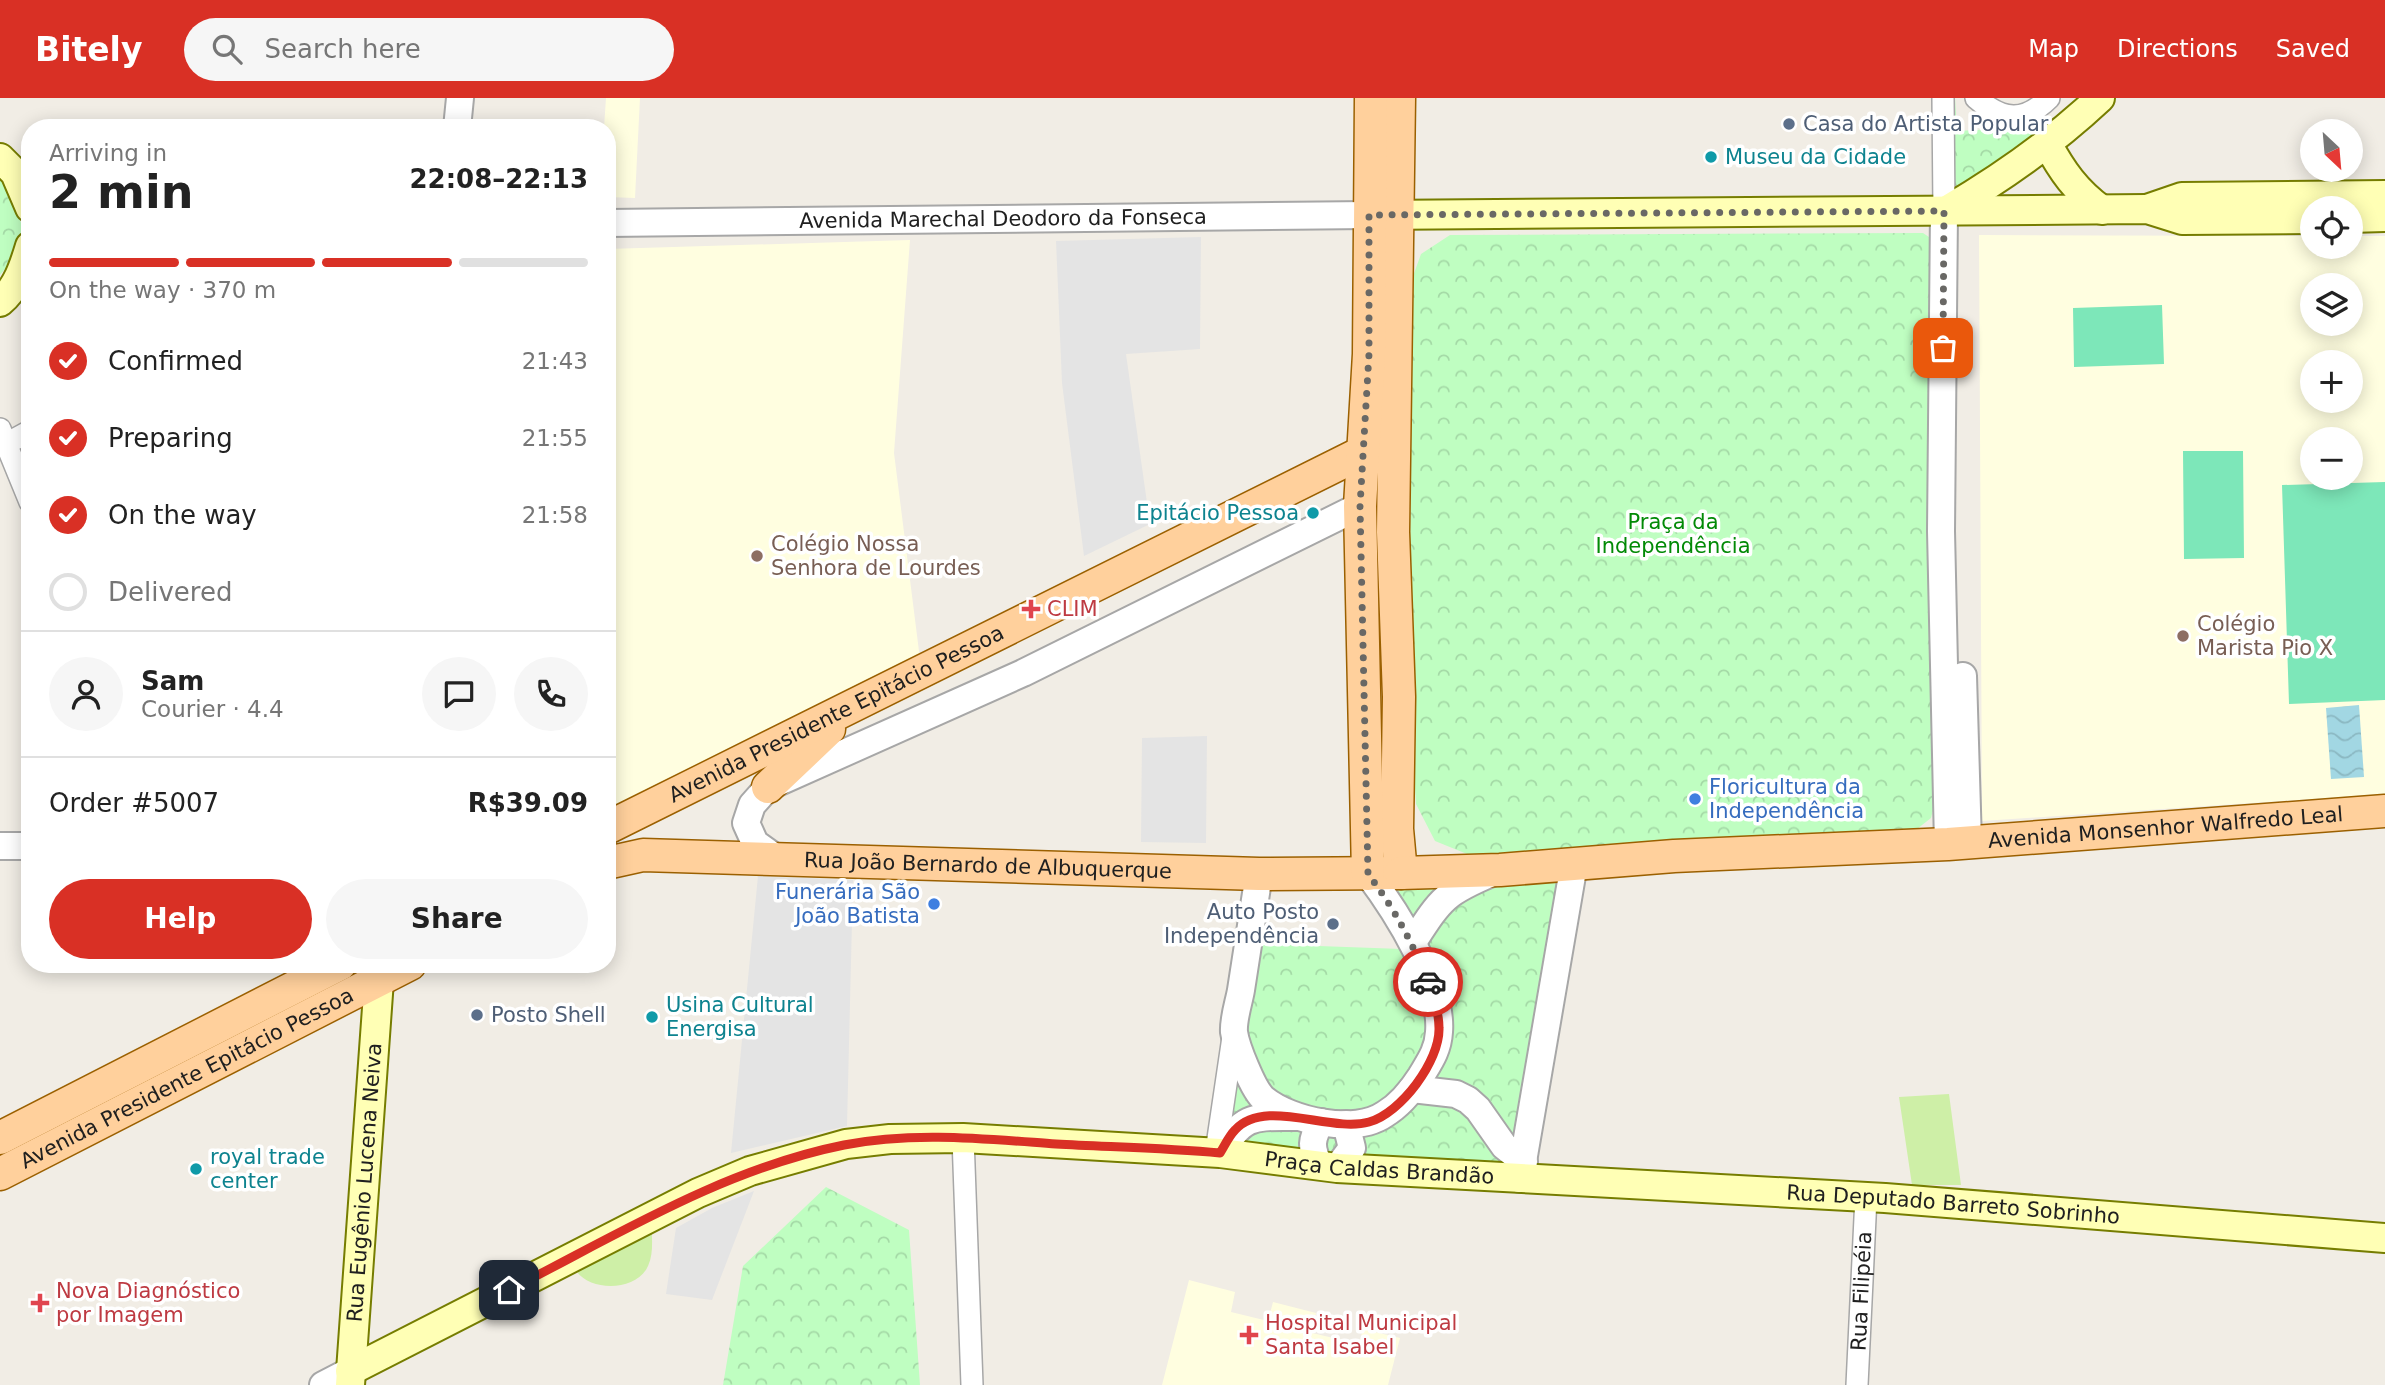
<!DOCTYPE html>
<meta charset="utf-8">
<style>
body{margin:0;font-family:"DejaVu Sans",sans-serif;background:#f6f6f6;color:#222;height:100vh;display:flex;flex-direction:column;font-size:26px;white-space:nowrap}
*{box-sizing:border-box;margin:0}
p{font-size:23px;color:#767676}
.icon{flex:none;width:38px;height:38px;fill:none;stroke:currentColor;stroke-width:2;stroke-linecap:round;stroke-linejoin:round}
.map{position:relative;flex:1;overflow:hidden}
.panel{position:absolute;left:21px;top:21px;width:595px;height:854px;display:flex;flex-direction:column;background:#fff;border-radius:28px;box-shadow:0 4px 18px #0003}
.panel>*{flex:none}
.needle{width:46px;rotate:154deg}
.fabs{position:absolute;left:2300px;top:21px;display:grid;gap:14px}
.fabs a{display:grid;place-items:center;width:63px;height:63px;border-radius:50%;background:#fff;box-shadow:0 4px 18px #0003;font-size:35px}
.pin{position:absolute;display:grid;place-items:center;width:60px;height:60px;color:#fff;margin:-30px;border-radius:14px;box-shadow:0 4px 10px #0006}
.courier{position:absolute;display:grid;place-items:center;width:70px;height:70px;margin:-35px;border:5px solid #d93025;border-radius:50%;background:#fff;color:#222;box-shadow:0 2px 9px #0007}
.summary em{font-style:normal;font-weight:600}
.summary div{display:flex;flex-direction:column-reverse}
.summary{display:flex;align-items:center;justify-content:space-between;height:119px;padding:0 28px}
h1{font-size:46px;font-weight:600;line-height:52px}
.bar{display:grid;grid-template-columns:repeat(4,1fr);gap:10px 7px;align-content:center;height:84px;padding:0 28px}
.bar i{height:9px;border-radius:5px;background:#e0e0e0}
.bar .active{background:#d93025}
.bar p{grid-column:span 4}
.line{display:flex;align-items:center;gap:18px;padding:0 28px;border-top:2px solid #e0e0e0}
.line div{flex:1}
.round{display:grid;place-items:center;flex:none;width:74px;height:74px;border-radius:37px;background:#f6f6f6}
ol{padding:0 28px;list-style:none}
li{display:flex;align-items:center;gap:21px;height:77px}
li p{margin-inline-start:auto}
li .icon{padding:7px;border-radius:50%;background:#d93025;color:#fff;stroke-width:4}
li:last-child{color:#767676}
li i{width:38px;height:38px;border:4px solid #e0e0e0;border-radius:50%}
.cta{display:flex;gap:14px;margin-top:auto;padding:14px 28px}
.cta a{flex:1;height:80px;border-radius:42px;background:#d93025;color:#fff;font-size:28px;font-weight:600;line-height:80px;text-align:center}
.cta a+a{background:#f6f6f6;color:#222}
header{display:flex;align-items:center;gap:42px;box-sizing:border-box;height:98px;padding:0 35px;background:#d93025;color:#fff}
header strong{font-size:33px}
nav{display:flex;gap:38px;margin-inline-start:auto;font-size:24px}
.search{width:490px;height:63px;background:#f6f6f6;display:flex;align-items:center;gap:18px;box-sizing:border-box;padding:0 24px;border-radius:38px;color:#767676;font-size:26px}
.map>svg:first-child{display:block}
</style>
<header>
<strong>Bitely</strong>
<div class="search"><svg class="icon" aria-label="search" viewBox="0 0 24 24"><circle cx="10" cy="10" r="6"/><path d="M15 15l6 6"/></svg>Search here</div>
<nav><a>Map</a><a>Directions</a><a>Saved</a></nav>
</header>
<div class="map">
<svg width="2385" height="1287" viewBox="0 0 2385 1287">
<defs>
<pattern id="park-crowns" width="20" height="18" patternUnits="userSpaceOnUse" patternTransform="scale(1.75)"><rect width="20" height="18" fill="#bffec1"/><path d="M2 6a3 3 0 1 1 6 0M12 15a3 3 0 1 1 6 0" fill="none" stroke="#a4d9a6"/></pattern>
<pattern id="water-waves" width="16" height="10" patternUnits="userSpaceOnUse" patternTransform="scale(1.75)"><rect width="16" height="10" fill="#a2d7e3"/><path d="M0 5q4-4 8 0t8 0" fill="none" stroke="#8bb8c2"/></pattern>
</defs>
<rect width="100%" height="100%" fill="#f1ede5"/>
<path fill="#fffee0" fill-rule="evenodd" d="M606 0H640L635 100 607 99V30H604Z
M1979 137 2312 138V149H2350V138H2385V696L1982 723ZM2312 187H2350V226H2312ZM2312 264H2350V303H2312ZM2312 341H2350V380H2312Z
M910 142 894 355 920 561 607 716V151Z
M1189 1182 1235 1194 1231 1214 1268 1223 1273 1204 1316 1215 1312 1235 1359 1246 1363 1231 1400 1240 1388 1287H1162Z"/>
<path fill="#ceefa7" d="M1949 996 1961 1087H1912L1899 999Z
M652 1135C652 1146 653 1157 648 1168 637 1193 592 1194 577 1174Z"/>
<path fill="url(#park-crowns)" d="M1946 0H1955L1957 33 2030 29 2035 47 1969 89 1949 91Z
M0 75 4 79 24 133 14 160 0 177Z
M1923 135 1932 141 1935 704 1931 720 1917 731 1472 758 1435 743 1416 706 1409 601 1412 181 1421 156 1450 137Z
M1560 777 1520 1082 1220 1055 1260 846 1402 851 1390 788Z
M826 1089 909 1132 920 1287H723L743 1168Z"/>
<path fill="#7de7b9" d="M2162 207 2164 266 2074 269 2073 210Z
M2183 353H2243L2244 460 2184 461Z
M2385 384V602L2289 606 2282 387Z"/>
<path fill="#e4e4e4" d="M1201 139 1200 251 1126 256 1150 426 1084 458 1062 285 1056 143Z
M1207 638 1206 745 1141 744 1142 640Z
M758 778 853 782 847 1028 731 1055Z
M754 1093 712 1202 666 1196 676 1130 712 1110Z"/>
<path fill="url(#water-waves)" d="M2359 607 2364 679 2331 681 2326 610Z"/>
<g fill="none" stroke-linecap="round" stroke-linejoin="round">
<defs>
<g id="minor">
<path d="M1943 0 1944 113"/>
<path d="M1976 0C2003 23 2024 25 2049 0"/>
<path d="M0 331 30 404"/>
<path d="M6 346 30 333"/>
<path d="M963 1040 972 1287"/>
<path d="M1216 1054 1233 939"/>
<path id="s1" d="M1857 1287 1866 1099"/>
</g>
<g id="tertiary">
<path d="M457 30 460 0"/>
<path d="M1944 113 1941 433 1948 746"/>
<path id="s2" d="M607 125 1369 117"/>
<path d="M1963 578 1968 745"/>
<path d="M0 748H30"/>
<path d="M776 760 755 745 746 725 752 707 768 689 1023 575 1360 408"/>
<path d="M1259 776C1253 814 1247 853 1241 892 1239 904 1233 921 1234 934 1236 948 1253 992 1264 1001 1291 1023 1355 1037 1385 1016 1400 1007 1412 992 1421 978 1430 963 1438 952 1439 934 1443 887 1396 813 1368 776"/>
<path d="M1413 844C1441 801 1444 795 1492 775"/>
<path d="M1412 991 1456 996 1468 1002 1478 1011 1504 1048 1524 1064"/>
<path d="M1220 1055C1244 1016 1253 1019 1296 1019"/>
<path d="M1320 1068C1310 1050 1311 1041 1321 1024"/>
<path d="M1337 1070 1352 1050 1346 1026"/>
<path d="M1520 1081 1574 766"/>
<path d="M323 1287 350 1273"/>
</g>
<g id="secondary">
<path d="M2047 45C2062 73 2076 93 2102 112"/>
<path d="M0 60 15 75 30 110"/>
<path d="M2147 111 2182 99 2385 97"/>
<path d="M1947 112C2002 80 2054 43 2100 0"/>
<path d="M1375 117 2147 111 2182 122 2312 121"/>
<path d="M2350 120 2385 119"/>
<path d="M0 204C17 190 24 168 30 148"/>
<path id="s3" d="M350 1273 698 1095 750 1073 846 1046 890 1041 963 1040 1220 1055 1337 1070 1885 1100 2385 1140"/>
<path id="s4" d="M350 1287 379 882"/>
</g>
<g id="primary">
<path d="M768 689 829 631"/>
<path id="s5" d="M607 730 1365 353"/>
<path id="s6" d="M607 765 643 757 1259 776 1401 775 1397 731 1399 599 1393 434 1399 0"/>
<path id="s7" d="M1401 775 1500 772 1674 758 1948 746 2385 713"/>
<path d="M1368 776 1360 408 1369 256 1371 0"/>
<path d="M0 1040 340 866"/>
<path id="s8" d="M0 1076 410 866"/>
</g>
</defs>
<use href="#minor" stroke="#a7a7a7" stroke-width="24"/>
<use href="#tertiary" stroke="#a7a7a7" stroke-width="30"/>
<use href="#secondary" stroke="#767d00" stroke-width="32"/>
<use href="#primary" stroke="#9b6000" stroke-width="35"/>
<use href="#minor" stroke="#fff" stroke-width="21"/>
<use href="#tertiary" stroke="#fff" stroke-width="26"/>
<use href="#secondary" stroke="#ffffb5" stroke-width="28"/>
<use href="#primary" stroke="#ffd09c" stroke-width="32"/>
</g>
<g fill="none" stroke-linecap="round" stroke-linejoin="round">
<path stroke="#696865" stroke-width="7" stroke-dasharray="0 12.6" d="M1428 884C1411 842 1396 813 1368 776L1360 408 1369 256V117L1944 113 1943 250"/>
<path stroke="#d93025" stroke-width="9" d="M509 1192C617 1137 724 1071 844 1047 913 1033 987 1041 1056 1046 1111 1049 1166 1050 1220 1055 1225 1047 1229 1038 1235 1032 1265 999 1330 1035 1369 1024 1401 1015 1440 963 1439 930 1439 914 1434 899 1428 884"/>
</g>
<g fill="#5c6f8a" stroke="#fff" stroke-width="2.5">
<circle cx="1789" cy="26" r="7"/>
<circle cx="1333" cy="826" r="7"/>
<circle cx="477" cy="917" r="7"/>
</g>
<g fill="#0f9aa8" stroke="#fff" stroke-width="2.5">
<circle cx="1711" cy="59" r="7"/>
<circle cx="1313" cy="415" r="7"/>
<circle cx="652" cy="919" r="7"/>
<circle cx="196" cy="1071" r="7"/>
</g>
<g fill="#8d6e63" stroke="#fff" stroke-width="2.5">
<circle cx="757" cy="458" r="7"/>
<circle cx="2183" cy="538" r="7"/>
</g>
<g fill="#e0444e" stroke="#fff" stroke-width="2.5">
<path d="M1027.5 500.5h7v7h7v7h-7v7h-7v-7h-7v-7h7z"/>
<path d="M36.5 1194.5h7v7h7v7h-7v7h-7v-7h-7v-7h7z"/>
<path d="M1245.5 1226.5h7v7h7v7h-7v7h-7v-7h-7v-7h7z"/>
</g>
<g fill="#3f7fe0" stroke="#fff" stroke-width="2.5">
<circle cx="1695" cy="701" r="7"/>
<circle cx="934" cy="806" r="7"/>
</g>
<g text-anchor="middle" stroke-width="7" stroke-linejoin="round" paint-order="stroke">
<g font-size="21" fill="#4e5e75" stroke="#fff" text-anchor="start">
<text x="1803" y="33">Casa do Artista Popular</text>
<text x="1319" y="821" text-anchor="end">Auto Posto<tspan x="1319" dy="24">Independência</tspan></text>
<text x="491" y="924">Posto Shell</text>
</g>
<g font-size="21" fill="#0d838f" stroke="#fff" text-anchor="start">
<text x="1725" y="66">Museu da Cidade</text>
<text x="1299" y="422" text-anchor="end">Epitácio Pessoa</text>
<text x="666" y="914">Usina Cultural<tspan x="666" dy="24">Energisa</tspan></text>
<text x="210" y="1066">royal trade<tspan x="210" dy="24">center</tspan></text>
</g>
<g font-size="21" fill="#202020" stroke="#fff">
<text dy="7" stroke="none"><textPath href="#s2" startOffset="396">Avenida Marechal Deodoro da Fonseca</textPath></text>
<text dy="7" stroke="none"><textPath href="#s5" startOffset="256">Avenida Presidente Epitácio Pessoa</textPath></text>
<text dy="7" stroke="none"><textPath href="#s7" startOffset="766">Avenida Monsenhor Walfredo Leal</textPath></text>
<text dy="7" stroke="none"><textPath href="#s6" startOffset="382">Rua João Bernardo de Albuquerque</textPath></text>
<text dy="7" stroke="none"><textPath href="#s8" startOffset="210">Avenida Presidente Epitácio Pessoa</textPath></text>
<text dy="7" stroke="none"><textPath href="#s3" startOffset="1082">Praça Caldas Brandão</textPath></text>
<text dy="7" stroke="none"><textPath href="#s4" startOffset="203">Rua Eugênio Lucena Neiva</textPath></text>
<text dy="7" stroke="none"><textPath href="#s3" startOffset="1657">Rua Deputado Barreto Sobrinho</textPath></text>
<text dy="7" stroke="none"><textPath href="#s1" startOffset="94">Rua Filipéia</textPath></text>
</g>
<g font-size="21" fill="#028a06" stroke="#fff">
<text x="1673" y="431">Praça da<tspan x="1673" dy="24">Independência</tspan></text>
</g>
<g font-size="21" fill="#785e54" stroke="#fff" text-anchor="start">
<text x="771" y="453">Colégio Nossa<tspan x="771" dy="24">Senhora de Lourdes</tspan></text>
<text x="2197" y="533">Colégio<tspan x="2197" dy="24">Marista Pio X</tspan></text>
</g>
<g font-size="21" fill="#be3a42" stroke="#fff" text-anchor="start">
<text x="1047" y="518">CLIM</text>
<text x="56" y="1200">Nova Diagnóstico<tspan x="56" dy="24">por Imagem</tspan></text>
<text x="1265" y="1232">Hospital Municipal<tspan x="1265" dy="24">Santa Isabel</tspan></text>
</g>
<g font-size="21" fill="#366cbe" stroke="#fff" text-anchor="start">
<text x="1709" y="696">Floricultura da<tspan x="1709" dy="24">Independência</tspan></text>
<text x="920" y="801" text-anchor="end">Funerária São<tspan x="920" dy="24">João Batista</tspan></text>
</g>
</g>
</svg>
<div class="fabs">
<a><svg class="needle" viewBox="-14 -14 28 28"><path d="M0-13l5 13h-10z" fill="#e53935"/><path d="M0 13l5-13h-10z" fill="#767676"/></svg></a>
<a><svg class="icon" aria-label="locate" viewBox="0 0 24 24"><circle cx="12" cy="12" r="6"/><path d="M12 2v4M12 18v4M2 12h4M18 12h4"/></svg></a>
<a><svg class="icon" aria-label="layers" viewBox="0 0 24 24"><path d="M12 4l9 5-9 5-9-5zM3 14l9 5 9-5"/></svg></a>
<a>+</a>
<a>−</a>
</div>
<div class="pin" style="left:1943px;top:250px;background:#ea580c"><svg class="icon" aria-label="bag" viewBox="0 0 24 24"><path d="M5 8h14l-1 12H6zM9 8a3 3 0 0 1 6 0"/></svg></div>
<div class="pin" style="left:509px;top:1192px;background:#1f2937"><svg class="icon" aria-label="home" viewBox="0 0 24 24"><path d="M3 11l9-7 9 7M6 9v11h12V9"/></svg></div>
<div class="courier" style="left:1428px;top:884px"><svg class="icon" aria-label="car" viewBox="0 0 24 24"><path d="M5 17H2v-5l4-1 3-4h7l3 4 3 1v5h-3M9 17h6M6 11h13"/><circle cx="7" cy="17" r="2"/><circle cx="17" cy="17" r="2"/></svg></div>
<section class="panel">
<div class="summary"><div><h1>2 min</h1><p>Arriving in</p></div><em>22:08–22:13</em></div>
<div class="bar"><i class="active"></i><i class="active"></i><i class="active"></i><i></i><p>On the way · 370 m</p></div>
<ol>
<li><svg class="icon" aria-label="check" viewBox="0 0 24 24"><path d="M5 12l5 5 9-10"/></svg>Confirmed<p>21:43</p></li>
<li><svg class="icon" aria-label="check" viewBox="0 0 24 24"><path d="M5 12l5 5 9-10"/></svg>Preparing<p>21:55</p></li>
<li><svg class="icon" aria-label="check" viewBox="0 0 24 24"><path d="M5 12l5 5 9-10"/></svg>On the way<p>21:58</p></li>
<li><i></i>Delivered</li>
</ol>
<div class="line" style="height:126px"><a class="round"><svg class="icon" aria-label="person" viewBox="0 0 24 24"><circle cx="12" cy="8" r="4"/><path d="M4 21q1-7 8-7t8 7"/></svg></a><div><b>Sam</b><p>Courier · 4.4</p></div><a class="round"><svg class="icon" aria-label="chat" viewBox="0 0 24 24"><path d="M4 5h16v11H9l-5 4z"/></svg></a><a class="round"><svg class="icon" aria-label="phone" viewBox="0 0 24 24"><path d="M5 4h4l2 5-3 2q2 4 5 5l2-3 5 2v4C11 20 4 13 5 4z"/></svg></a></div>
<div class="line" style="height:91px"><div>Order #5007</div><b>R$39.09</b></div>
<div class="cta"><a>Help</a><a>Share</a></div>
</section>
</div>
